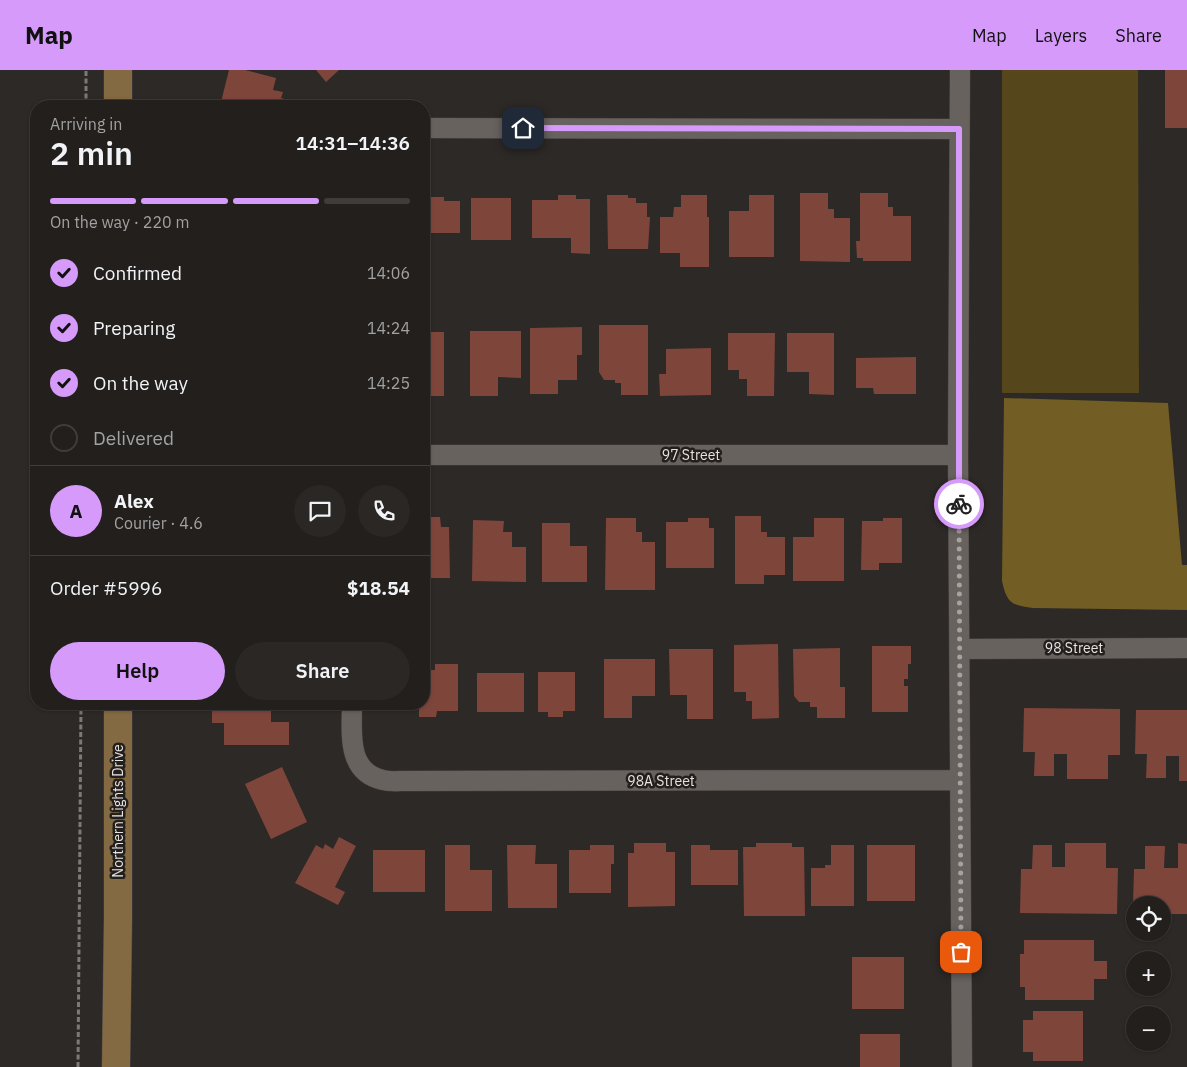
<!DOCTYPE html>
<meta charset="utf-8">
<style>
body{margin:0;font-family:"IBM Plex Sans",sans-serif;background:#2a2725;color:#f1f3f6;height:100vh;display:flex;flex-direction:column;font-size:19px;white-space:nowrap}
*{box-sizing:border-box;margin:0}
p{font-size:16px;color:#a2a2a3}
.icon{flex:none;width:28px;height:28px;fill:none;stroke:currentColor;stroke-width:2;stroke-linecap:round;stroke-linejoin:round}
.map{position:relative;flex:1;overflow:hidden}
.sheet{position:absolute;left:30px;top:30px;width:400px;height:610px;display:flex;flex-direction:column;background:#221f1c;border-radius:20px;box-shadow:0 1px 4px #0004,0 0 0 1px #3f3d3b}
.sheet>*{flex:none}
.controls{position:absolute;left:1126px;top:826px;display:grid;gap:10px}
.controls a{display:grid;place-items:center;width:45px;height:45px;border-radius:50%;background:#221f1c;box-shadow:0 1px 4px #0004,0 0 0 1px #3f3d3b;font-size:25px}
.pin{position:absolute;display:grid;place-items:center;width:42px;height:42px;color:#fff;margin:-21px;border-radius:10px;box-shadow:0 2px 8px #0006}
.courier{position:absolute;display:grid;place-items:center;width:50px;height:50px;margin:-25px;border:4px solid #d69bfa;border-radius:50%;background:#fff;color:#222;box-shadow:0 1px 6px #0007}
.headline em{font-style:normal;font-weight:600}
.headline div{display:flex;flex-direction:column-reverse}
.headline{display:flex;align-items:center;justify-content:space-between;height:85px;padding:0 20px}
h1{font-size:32px;font-weight:600;line-height:38px}
.bar{display:grid;grid-template-columns:repeat(4,1fr);gap:8px 5px;align-content:center;height:60px;padding:0 20px}
.bar i{height:6px;border-radius:4px;background:#3f3d3b}
.bar .current{background:#d69bfa}
.bar p{grid-column:span 4}
.line{display:flex;align-items:center;gap:12px;padding:0 20px;border-top:1px solid #3f3d3b}
.line div{flex:1}
.round{display:grid;place-items:center;flex:none;width:52px;height:52px;border-radius:26px;background:#2a2725}
ol{padding:0 20px;list-style:none}
li{display:flex;align-items:center;gap:15px;height:55px}
li p{margin-inline-start:auto}
li .icon{padding:5px;border-radius:50%;background:#d69bfa;color:#111;stroke-width:4}
li:last-child{color:#a2a2a3}
li i{width:28px;height:28px;border:2px solid #3f3d3b;border-radius:50%}
.cta{display:flex;gap:10px;margin-top:auto;padding:10px 20px}
.cta a{flex:1;height:58px;border-radius:30px;background:#d69bfa;color:#111;font-size:20px;font-weight:600;line-height:58px;text-align:center}
.cta a+a{background:#2a2725;color:#f1f3f6}
header{display:flex;align-items:center;gap:30px;box-sizing:border-box;height:70px;padding:0 25px;background:#d69bfa;color:#111}
header strong{font-size:24px}
nav{display:flex;gap:28px;margin-inline-start:auto;font-size:18px}
.map>svg:first-child{display:block}
</style>
<header>
<strong>Map</strong>
<nav><a>Map</a><a>Layers</a><a>Share</a></nav>
</header>
<div class="map">
<svg width="1187" height="997" viewBox="0 0 1187 997">
<rect width="100%" height="100%" fill="#2d2926"/>
<path fill="#55461b" d="M1002 0H1138L1139 323H1002Z"/>
<path fill="#725e24" d="M1004 328 1168 333 1182 495H1187V540L1033 538C1011 535 1007 533 1002 511Z"/>
<path fill="#7e453b" d="M229 0H245L276 8 273 20 283 22 281 28 299 33 298 36H220Z
M316 0H339L326 12Z
M1165 0H1187V58H1165Z
M800 123H828V139H834V148H850V192L800 191Z
M860 123H888V137H893V146H911V191H863V188H857L856 171H860Z
M558 125H576V129H590V184L571 183V168H532V130H558Z
M607 125H628V128H636V133H647V147H650L648 179H608Z
M681 125H707V147H709V197H680V183H660V147H673L674 137H681Z
M749 125H774V187H729V141H749Z
M424 127H444V131H460V163H424Z
M471 128H511V170H471Z
M599 255H648V325H621V313H615V310H604L599 302Z
M582 257V285H577V310H558V324H530V258Z
M470 261H521V308L498 307V326H470Z
M424 262H444V326H424Z
M728 263H775L774 326H747V309H739V300H728Z
M787 263H834V325L809 324V302H787Z
M711 278V325L660 326 659 304H666V279Z
M916 287V324H874L873 318H856V288Z
M735 446H761V462H767V467H785V505H764V514H735Z
M424 447H440L441 457H449L450 508H424Z
M606 448H636V462H642V472H655V520H605Z
M688 448H709V458H714V498H666V452H688Z
M814 448H844V511H793V467H814Z
M883 448H902V493H879V500H861L862 451H883Z
M473 450 504 451 503 462H512V477H526V512L472 511Z
M542 453H570V476H587V512H542Z
M778 574 779 648 752 649V631H746V622H734V575Z
M872 576H911V594H908V609H904V616H908V642H872Z
M840 578V617H845V648H817V637H810V632H799L794 626 793 579Z
M669 579H713V649H687V625H670Z
M604 589H655V626H632V648H604Z
M435 594H458V641H437L436 647H419V634H424V600H435Z
M538 602H575V641H563V647H548V642H538Z
M477 603H524V642H477Z
M212 634H269L271 636V652H289V675H224V653H212Z
M1024 638 1120 639V685H1108V709H1067V684H1054V706H1034L1035 682H1023Z
M1136 640H1187V711H1179V686H1166V708H1146L1147 684H1135Z
M282 697 307 752 271 769 245 714Z
M339 767 356 776 335 817 345 822 338 835 295 813 316 775 323 779 325 774 333 779Z
M634 773H666V782H675V836L628 837V783H634Z
M756 773H792V777H804L805 846H744L743 777H756Z
M1065 773H1106V798H1118L1117 844 1020 843 1021 799H1032L1033 775H1052V797H1065Z
M1178 773 1187 774V844H1162V835H1133L1134 799H1145V776H1165L1164 798H1178Z
M445 775H470V800H492V841H445Z
M507 775H536L535 794H557V838H508Z
M590 775H614V794H611V823H569V780H590Z
M691 775H710V780H738V815H691Z
M831 775H854V836H811V798H825V795H831Z
M867 775H915V831H867Z
M373 780H425V822H373Z
M1024 870H1094V891H1107V909H1094V930H1025V917H1020V884H1024Z
M852 887H904V939H852Z
M1033 941H1083V991H1033V982H1023V950H1033Z
M860 964H900V997H860Z"/>
<g fill="none" stroke-linecap="round" stroke-linejoin="round">
<defs>
<path id="street" d="M960 0 958 385 962 997
M424 58 959 59
M424 385H958
M960 579 1187 578
M352 634C352 662 346 702 383 710 390 712 399 711 406 711L960 710"/>
<path id="secondary" d="M118 0V36
M116 997 118 848V634"/>
</defs>
<use href="#street" stroke="#484342" stroke-width="21"/>
<use href="#secondary" stroke="#484342" stroke-width="29"/>
<path stroke="#7c7977" stroke-width="3" stroke-dasharray="5 2.5" stroke-linecap="butt" d="M86 36V0
M78 997 81 634"/>
<use href="#street" stroke="#68625f" stroke-width="20"/>
<use href="#secondary" stroke="#846a42" stroke-width="28"/>
</g>
<g fill="none" stroke-linecap="round" stroke-linejoin="round">
<path stroke="#a5a2a0" stroke-width="5" stroke-dasharray="0 9" d="M959 434 961 882"/>
<path stroke="#d69bfa" stroke-width="6" d="M523 58 959 59V434"/>
</g>
<g text-anchor="middle" stroke-width="5" stroke-linejoin="round" paint-order="stroke">
<g font-size="14" fill="#e6e3e2" stroke="#231f1d">
<text x="691" y="390">97 Street</text>
<text x="1074" y="583">98 Street</text>
<text x="661" y="716">98A Street</text>
<text transform="translate(118 741) rotate(-90)" y="5">Northern Lights Drive</text>
</g>
</g>
</svg>
<div class="controls">
<a><svg class="icon" aria-label="locate" viewBox="0 0 24 24"><circle cx="12" cy="12" r="6"/><path d="M12 2v4M12 18v4M2 12h4M18 12h4"/></svg></a>
<a>+</a>
<a>−</a>
</div>
<div class="pin" style="left:961px;top:882px;background:#ea580c"><svg class="icon" aria-label="bag" viewBox="0 0 24 24"><path d="M5 8h14l-1 12H6zM9 8a3 3 0 0 1 6 0"/></svg></div>
<div class="pin" style="left:523px;top:58px;background:#1f2937"><svg class="icon" aria-label="home" viewBox="0 0 24 24"><path d="M3 11l9-7 9 7M6 9v11h12V9"/></svg></div>
<div class="courier" style="left:959px;top:434px"><svg class="icon" aria-label="bike" viewBox="0 0 24 24"><circle cx="6" cy="16" r="4"/><circle cx="18" cy="16" r="4"/><path d="M6 16l4-8h5l3 8M10 8l3 8H6M13 5h3"/></svg></div>
<section class="sheet">
<div class="headline"><div><h1>2 min</h1><p>Arriving in</p></div><em>14:31–14:36</em></div>
<div class="bar"><i class="current"></i><i class="current"></i><i class="current"></i><i></i><p>On the way · 220 m</p></div>
<ol>
<li><svg class="icon" aria-label="check" viewBox="0 0 24 24"><path d="M5 12l5 5 9-10"/></svg>Confirmed<p>14:06</p></li>
<li><svg class="icon" aria-label="check" viewBox="0 0 24 24"><path d="M5 12l5 5 9-10"/></svg>Preparing<p>14:24</p></li>
<li><svg class="icon" aria-label="check" viewBox="0 0 24 24"><path d="M5 12l5 5 9-10"/></svg>On the way<p>14:25</p></li>
<li><i></i>Delivered</li>
</ol>
<div class="line" style="height:90px"><b class="round" style="background:#d69bfa;color:#111">A</b><div><b>Alex</b><p>Courier · 4.6</p></div><a class="round"><svg class="icon" aria-label="chat" viewBox="0 0 24 24"><path d="M4 5h16v11H9l-5 4z"/></svg></a><a class="round"><svg class="icon" aria-label="phone" viewBox="0 0 24 24"><path d="M5 4h4l2 5-3 2q2 4 5 5l2-3 5 2v4C11 20 4 13 5 4z"/></svg></a></div>
<div class="line" style="height:65px"><div>Order #5996</div><b>$18.54</b></div>
<div class="cta"><a>Help</a><a>Share</a></div>
</section>
</div>
